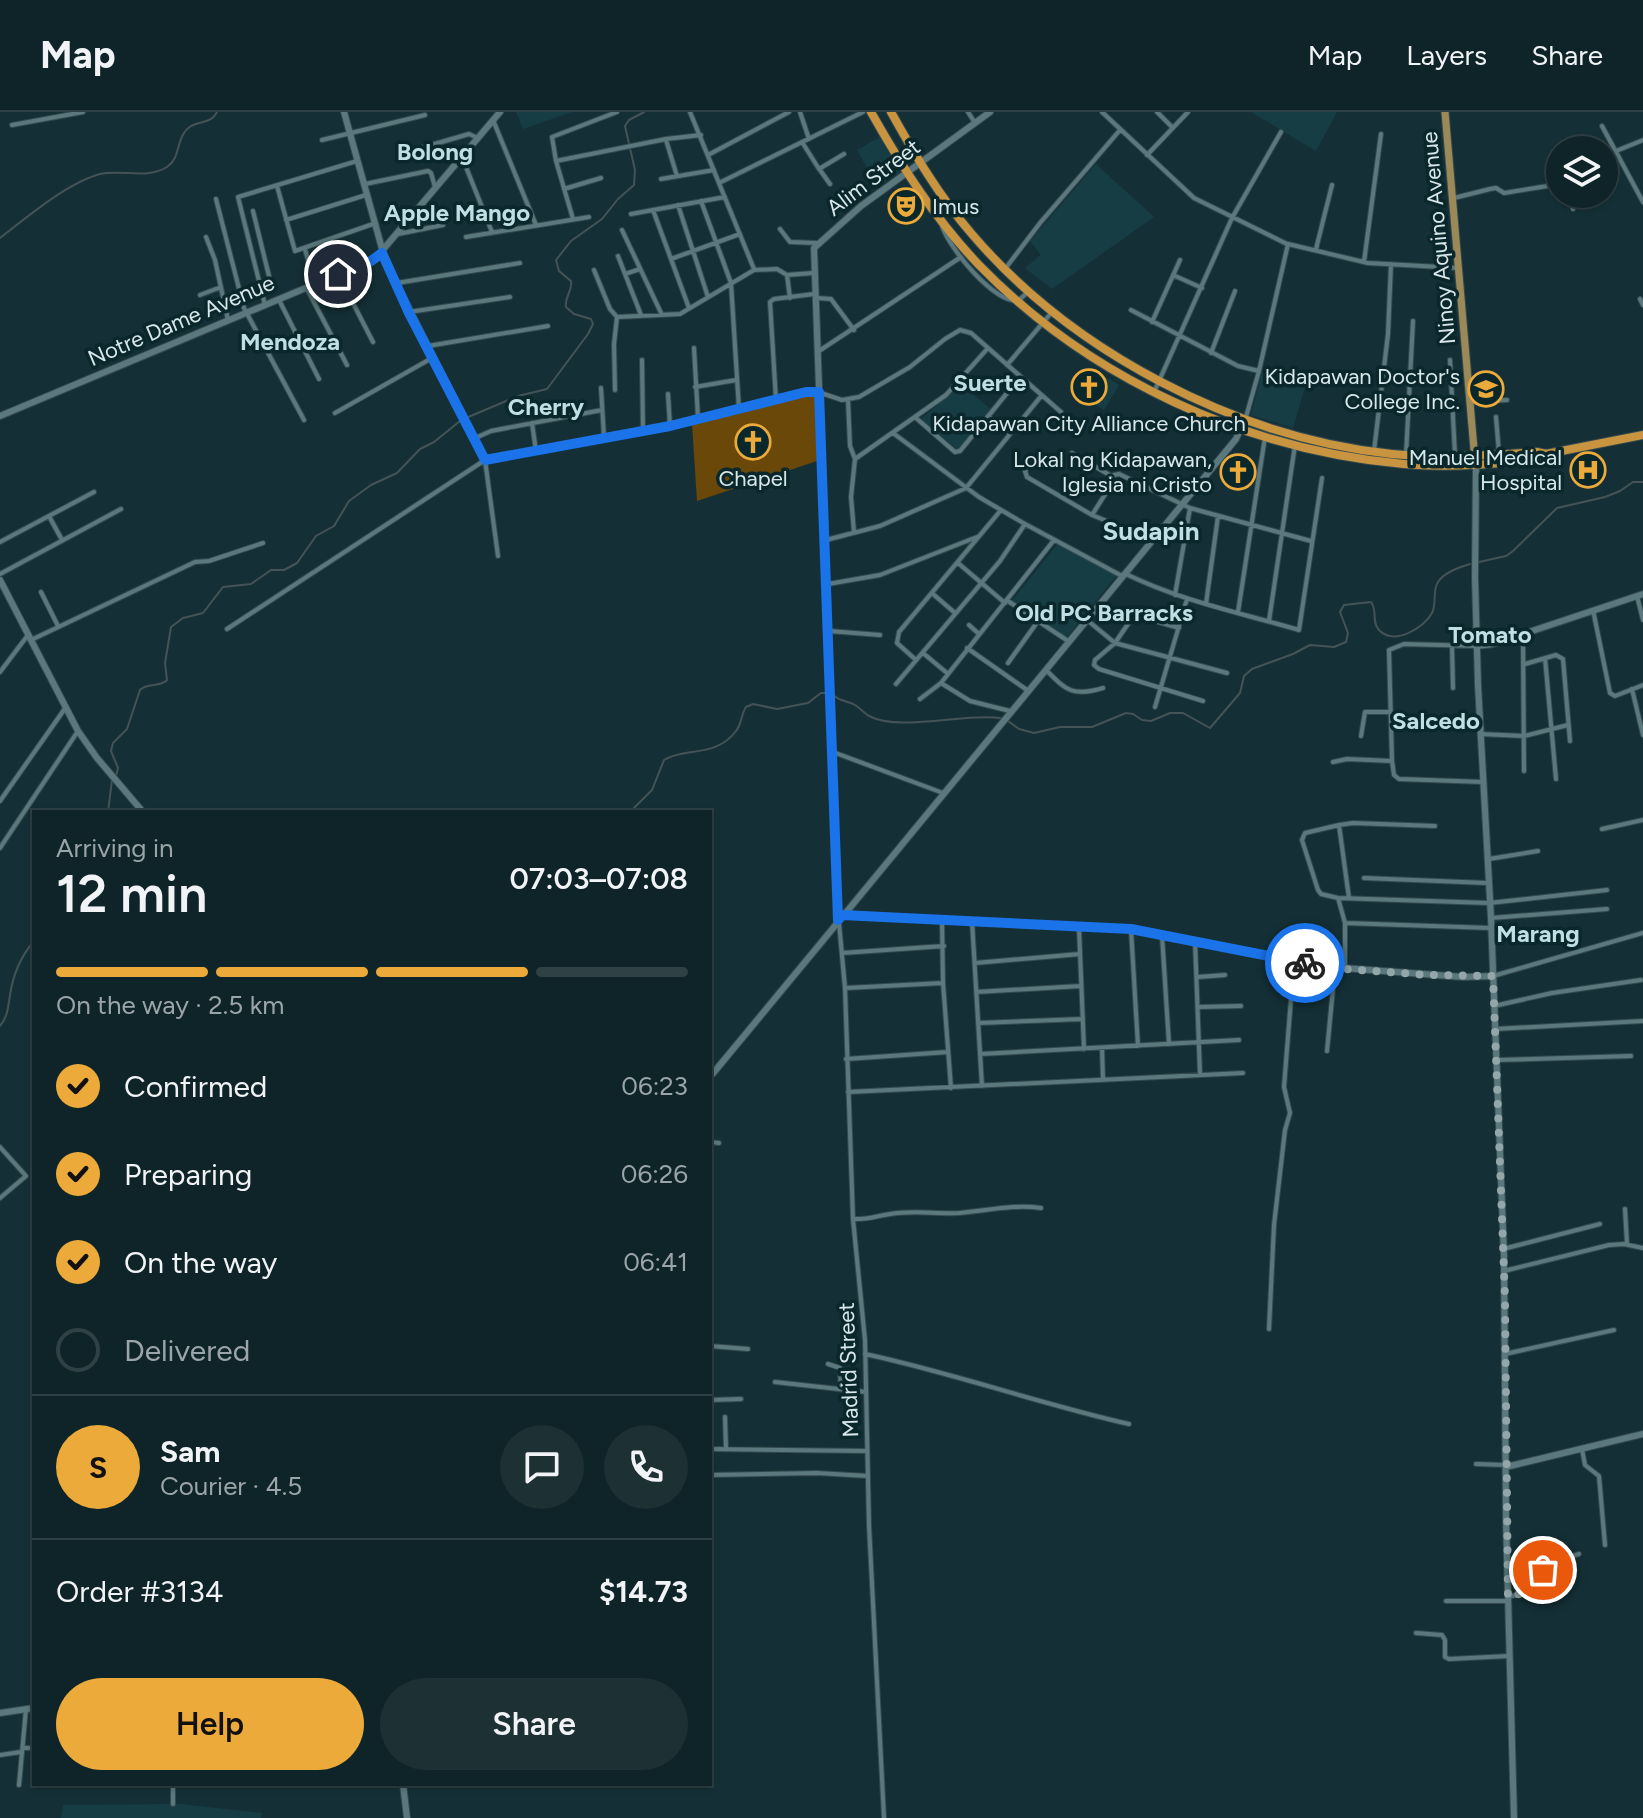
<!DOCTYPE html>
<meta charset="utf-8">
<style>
body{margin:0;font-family:Figtree,sans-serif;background:#1d3034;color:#f1f3f6;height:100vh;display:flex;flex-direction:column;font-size:30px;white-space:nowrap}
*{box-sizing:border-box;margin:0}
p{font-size:26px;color:#9ba4a8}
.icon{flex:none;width:44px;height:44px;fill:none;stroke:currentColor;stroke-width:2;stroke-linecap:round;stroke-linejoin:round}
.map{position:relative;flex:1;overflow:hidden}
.panel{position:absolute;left:32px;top:698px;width:680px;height:976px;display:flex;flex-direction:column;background:#0f2428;border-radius:0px;box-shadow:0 2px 6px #0004,0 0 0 2px #2f4145}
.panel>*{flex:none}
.controls{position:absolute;left:1546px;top:24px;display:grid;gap:16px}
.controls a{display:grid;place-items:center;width:72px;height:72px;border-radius:50%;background:#0f2428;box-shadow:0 2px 6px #0004,0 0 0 2px #2f4145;font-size:40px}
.pin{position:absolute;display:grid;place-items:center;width:68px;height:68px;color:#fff;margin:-34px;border:4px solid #fff;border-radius:50%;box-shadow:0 2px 8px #0007}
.courier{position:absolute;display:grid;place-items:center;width:80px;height:80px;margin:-40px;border:6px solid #1a73e8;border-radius:50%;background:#fff;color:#222;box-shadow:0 2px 10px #0007}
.summary em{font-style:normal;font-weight:600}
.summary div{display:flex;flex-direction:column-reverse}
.summary{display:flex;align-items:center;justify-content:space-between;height:136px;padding:0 24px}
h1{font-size:52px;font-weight:600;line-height:60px}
.bar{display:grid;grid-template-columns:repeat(4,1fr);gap:12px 8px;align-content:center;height:96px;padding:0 24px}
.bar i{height:10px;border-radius:6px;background:#2f4145}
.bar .current{background:#ebaa39}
.bar p{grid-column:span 4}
.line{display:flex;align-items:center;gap:20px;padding:0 24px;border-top:2px solid #2f4145}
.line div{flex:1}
.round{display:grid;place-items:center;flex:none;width:84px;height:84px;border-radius:42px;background:#1d3034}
ol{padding:0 24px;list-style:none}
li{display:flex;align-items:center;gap:24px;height:88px}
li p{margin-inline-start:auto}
li .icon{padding:8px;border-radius:50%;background:#ebaa39;color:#111;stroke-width:4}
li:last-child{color:#9ba4a8}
li i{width:44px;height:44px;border:4px solid #2f4145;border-radius:50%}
.button{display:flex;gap:16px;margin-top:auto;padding:16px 24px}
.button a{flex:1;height:92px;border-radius:48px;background:#ebaa39;color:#111;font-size:32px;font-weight:600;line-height:92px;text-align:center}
.button a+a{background:#1d3034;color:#f1f3f6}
header{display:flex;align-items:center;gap:48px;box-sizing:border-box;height:112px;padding:0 40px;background:#0f2428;border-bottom:2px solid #2f4145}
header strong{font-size:38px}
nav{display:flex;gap:44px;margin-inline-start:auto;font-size:28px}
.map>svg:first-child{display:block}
</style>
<header>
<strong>Map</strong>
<nav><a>Map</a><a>Layers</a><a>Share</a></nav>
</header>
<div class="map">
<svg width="1643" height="1706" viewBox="0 0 1643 1706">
<rect width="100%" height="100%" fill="#143036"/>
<path fill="#173d44" d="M516 0H572L523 17Z
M1251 0H1337L1316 39Z
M880 25 900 60 878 75 857 38Z
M1096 52 1154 105 1052 177 1025 156 1041 143 1030 129Z
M1262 260 1306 272 1293 316 1251 303Z
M1106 265 1119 273 1104 298 1091 290Z
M961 273 991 297 958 338 921 307Z
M1059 430 1117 463 1067 525 1011 490Z
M180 1692 262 1701 261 1706H61L63 1693Z"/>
<path fill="#694809" d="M809 283H816L820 348 697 389 692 312Z"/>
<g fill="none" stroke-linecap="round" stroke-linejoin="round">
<path stroke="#445356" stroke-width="2" d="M0 126C27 105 67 71 100 62 122 57 146 68 167 55 182 45 175 24 191 14 202 8 211 12 217 0
M466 306 518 284 547 277 588 222 593 212 591 207 574 202 566 195C564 185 573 179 571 169L559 159 556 148 571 129 602 107 618 87 634 73 635 58 625 14 629 8 644 0
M1479 450 1506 444 1513 439 1557 396 1605 385 1620 379 1633 370H1643
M833 583C841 590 846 588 855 593 860 596 864 601 869 604 899 620 964 601 1000 606
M1008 609 1019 617 1034 621 1060 615H1092L1126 601 1133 602 1142 608 1151 609 1170 601H1183L1210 616 1240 581 1244 564 1252 557 1293 542 1310 533 1334 535 1346 530 1348 521 1340 500 1344 493 1371 490C1378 499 1371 510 1379 518 1394 534 1424 516 1432 501 1437 491 1432 479 1438 470 1444 460 1460 455 1470 452
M116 664 118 656 111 639 113 631 127 617 140 578C148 570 159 576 167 568L165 551 171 515 183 506 203 501 223 475 251 472 271 458H284L297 451 316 424 334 414 349 389 371 373 397 361 420 337 434 330 460 309
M108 700 112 668
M630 700 652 678 664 648C685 635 716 646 736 619 742 612 741 602 746 595L753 592 777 597 808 591 821 581H827
M0 914C8 904 8 895 10 883 13 863 21 844 34 829"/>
<defs>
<path id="street" d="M690 0 754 157
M800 0 809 27
M968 0 975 11
M1102 0 1194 86 1287 132
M1157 0 1172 15
M493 8 536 113
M12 13 83 0
M1602 14 1643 90
M322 28 425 3
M666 28 677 64
M802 30 819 57 844 42
M414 38 469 22 478 26
M1616 39 1643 28
M708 43 789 0
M1147 43 1188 0
M462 45 492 120
M556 49 666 27 701 23
M820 58 830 72
M661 67 714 58
M719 71 863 0
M365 72 428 59 431 61 435 75
M277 74 295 139 373 112
M564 77 601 66
M1570 82 1573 97
M1454 86 1490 77 1496 76 1504 81 1560 72
M216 87 244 196 304 308
M701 89 731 171 739 297
M678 93 708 185
M653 98 689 196
M253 99 269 164 268 168 260 171
M631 102 725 85
M573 107 556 49 552 25 617 0
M286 108 366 83
M942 114C950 137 992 189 1018 189L1029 179
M780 117 790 130 817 131
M622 118 662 203
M398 122 443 113
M206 125 215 148 228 208
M466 125 589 105
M305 137 314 171
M1316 137 1332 73
M618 144 625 162
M671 147 740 122
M1364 150 1381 22
M640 157 625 162 641 203
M1005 157 1040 111 1120 18
M594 158 610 197 617 205 614 232 615 278
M338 162 373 230
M787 163 790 186
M1173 163 1202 176
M397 171 520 151
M306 175 347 253
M200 183 221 175
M817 186 831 187 854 218
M1640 187 1643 193
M279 188 319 267
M265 193 238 85 357 49
M1131 198 1238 254 1259 259
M409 200 510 185
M617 205 680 202 754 158 777 157 787 163 813 161
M1152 210 1180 148
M428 234 548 214
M694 236 698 306
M819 239 961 145
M1211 241 1235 179
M642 248 643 320
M1450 248 1455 343
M1007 253 1052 200
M695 275 736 268
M601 276 604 325
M1155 278 1232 106 1281 20
M821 281 842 288 859 285 910 255 945 227 960 218 971 221 1061 300
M668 282 670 314
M776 288 770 190 774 187 814 182
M848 288 850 334 855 347
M1470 290 1507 288
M335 301 432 246
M988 304 1009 321
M1246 305 1259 259 1288 132 1368 151 1458 156
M1496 305 1499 341
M916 306 955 340 960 339 1020 265
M532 311 536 339
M893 321 979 385 1025 412
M473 327 491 319 602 298
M1374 339 1388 222 1391 152
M1072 341 1113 365
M1406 343 1413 209
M1032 348 1025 359 1027 365 1092 403 1153 428
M1092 403 1111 373 1114 363 1119 362 1190 396 1311 429
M49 404 62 428
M854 420 851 385 855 347 946 283 988 236
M826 428 880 414 966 376 1042 283
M0 430 94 380
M958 451 1005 491
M0 462 121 397
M1126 462C1181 489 1241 501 1299 518L1322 366
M828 472 880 463 977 425
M41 480 58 514
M933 482 955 501
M1175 483 1190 396
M1637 484 1643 508
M1008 489 1068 529
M1206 492 1218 404
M1593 498 1610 581 1615 584 1643 573
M1238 500 1265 325
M1087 508 1115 531 1227 561
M1269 509 1295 333
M969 513 979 522
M1179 516 1138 504 1130 509 1115 531 1095 548 1094 553 1099 557 1203 589
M227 517 485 348 498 444
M829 519 880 523
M1523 522 1524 659
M31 528 195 450 209 449 263 431
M1452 534 1453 576
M1477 534 1404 532 1389 538 1392 649 1394 663 1399 667 1483 670
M967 536 1027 578
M923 541 947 561
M1545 546 1556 667
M916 548 897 531 899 520 1001 398
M1008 551 1038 509
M1525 552 1556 543 1563 547 1570 629
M1046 558C1067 579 1073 585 1103 576
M0 560 28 523
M941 571 970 589 1010 599
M896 572 1000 449 1025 412 1122 464
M1632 577 1643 623
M920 587 941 571 1054 428
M1155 595 1187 487
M1480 622 1524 624 1568 613
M1361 624 1365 600H1390
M833 640 943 681
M1333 650 1347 647 1392 649
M0 689 66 595
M1339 713 1353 711 1435 714
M1602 717 1643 708
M0 736 78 619
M1489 747 1538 739
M1364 766 1487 771
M1338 786 1345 811V857
M1349 786 1339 713 1305 721 1302 728 1318 778 1321 782 1338 786 1489 791 1607 778
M1491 806 1607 797
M942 808 943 871 951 976
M972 809 982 974
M839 811 845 876 853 1107 865 1228 869 1413 884 1706
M1345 811 1490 816
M1079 816 1084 937
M1131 817 1138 934
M1162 823 1169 932
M1195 829 1200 962
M842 841 944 834
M975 851 1080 842
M1493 864 1643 821
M1198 865 1225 863
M846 876 943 871
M976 880 1081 874
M1494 894 1552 881 1641 868
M1199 895 1241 894
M978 911 1083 907
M1496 917 1643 909
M1102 936 1103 968
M1327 939 1335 856
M980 942 1239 928
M846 947 948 940
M1497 948 1631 944
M848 980 1243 961
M710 1030 719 1031
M0 1035 26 1064 0 1086
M1625 1097 1627 1132
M853 1107C867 1108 876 1104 890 1102 912 1098 936 1102 959 1101 987 1099 1013 1092 1041 1096
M1503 1137 1600 1112
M1504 1159 1609 1133 1624 1132 1643 1136
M1269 1217 1274 1113 1285 1018 1290 1001 1284 975 1294 849
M710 1234 748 1237
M865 1242C954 1261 1040 1292 1129 1312
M1505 1242 1614 1218
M828 1252 840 1256 841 1277
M775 1270 866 1280
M710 1288 741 1287
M725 1305 726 1336
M710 1337 867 1339
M1582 1337 1585 1353 1599 1364 1605 1433
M1476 1352 1506 1353
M710 1363 817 1361 868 1364
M1544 1476 1545 1452 1579 1442
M1508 1485 1563 1471
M1446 1489H1508
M1416 1521 1442 1523 1445 1528V1545L1449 1547 1509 1544
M23 1636H34
M0 1643 21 1640
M19 1673 26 1597
M173 1692V1672"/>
<path id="secondary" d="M344 0 386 151 485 348 670 314 806 280H819
M0 304 375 147 500 0
M1476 354 1475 466 1478 573 1491 806 1504 1144 1506 1409 1514 1706
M0 468 78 619 97 646 143 700
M1477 534 1493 532 1643 482
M842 803 1131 817 1330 855 1463 865 1493 864
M838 808 814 136 861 94 990 0
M710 965C886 753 1060 540 1236 327L1245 307
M1506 1355 1643 1322
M0 1601 34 1596
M403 1672 407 1706"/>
<path id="primary" d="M1445 0 1475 349"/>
<path id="highway" d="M871 0C902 55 935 107 979 153 1090 267 1246 338 1404 352 1449 356 1493 352 1538 348L1546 342
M891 0C915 43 939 84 971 121 1072 240 1237 326 1392 342 1441 346 1488 344 1537 340L1546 342 1643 323"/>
</defs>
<use href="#street" stroke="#344a4e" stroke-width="6"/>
<use href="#secondary" stroke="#344a4e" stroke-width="8"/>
<use href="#primary" stroke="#344a4e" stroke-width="9"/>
<use href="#highway" stroke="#344a4e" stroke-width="10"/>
<use href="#street" stroke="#5a787d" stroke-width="4"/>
<use href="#secondary" stroke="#5a787d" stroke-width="6"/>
<use href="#primary" stroke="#9c8958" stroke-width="7"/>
<use href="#highway" stroke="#c8943f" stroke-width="8"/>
</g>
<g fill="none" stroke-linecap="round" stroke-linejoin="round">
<path stroke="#93a7ab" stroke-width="8" stroke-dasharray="0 14.4" d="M1305 851 1345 857 1428 863 1493 864 1505 1187 1508 1485 1544 1476 1543 1458"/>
<path stroke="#1a73e8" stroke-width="10" d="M338 162 371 149 382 141 409 201 485 348 670 314 806 280H819L838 808 842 803 1131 817 1305 851"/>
</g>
<defs>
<symbol id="theatre-ring" viewBox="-11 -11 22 22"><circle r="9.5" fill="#0a272c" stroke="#ebaa39" stroke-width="1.5"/><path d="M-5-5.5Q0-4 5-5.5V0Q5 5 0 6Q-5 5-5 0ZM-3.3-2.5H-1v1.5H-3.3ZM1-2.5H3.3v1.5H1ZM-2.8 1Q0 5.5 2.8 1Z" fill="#ebaa39"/></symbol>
<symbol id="church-ring" viewBox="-11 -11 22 22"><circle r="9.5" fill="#0a272c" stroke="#ebaa39" stroke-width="1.5"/><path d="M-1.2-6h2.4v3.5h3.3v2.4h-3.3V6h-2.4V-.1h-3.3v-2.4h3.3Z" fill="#ebaa39"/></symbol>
<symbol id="university-ring" viewBox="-11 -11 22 22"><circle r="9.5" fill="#0a272c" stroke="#ebaa39" stroke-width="1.5"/><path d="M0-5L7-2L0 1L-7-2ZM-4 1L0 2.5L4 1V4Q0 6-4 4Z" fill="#ebaa39"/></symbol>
<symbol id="hospital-ring" viewBox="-11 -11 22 22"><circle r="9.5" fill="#0a272c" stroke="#ebaa39" stroke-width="1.5"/><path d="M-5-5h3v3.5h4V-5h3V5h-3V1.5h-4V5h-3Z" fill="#ebaa39"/></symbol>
</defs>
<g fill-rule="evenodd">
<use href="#theatre-ring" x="886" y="74" width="40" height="40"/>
<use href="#church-ring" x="1069" y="255" width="40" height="40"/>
<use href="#university-ring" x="1466" y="257" width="40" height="40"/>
<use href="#church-ring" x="733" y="310" width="40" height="40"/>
<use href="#hospital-ring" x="1568" y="338" width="40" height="40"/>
<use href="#church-ring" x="1218" y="340" width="40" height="40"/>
</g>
<g text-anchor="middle" stroke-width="7" stroke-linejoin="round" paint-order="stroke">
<g font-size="22" fill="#d7e7ea" stroke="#0a272c">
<text transform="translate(873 65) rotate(-37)" y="8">Alim Street</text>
<text transform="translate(1438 126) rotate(-95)" y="8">Ninoy Aquino Avenue</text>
<text transform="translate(181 208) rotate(-23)" y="8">Notre Dame Avenue</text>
<text transform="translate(848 1258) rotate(-92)" y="8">Madrid Street</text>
</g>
<g font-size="22" fill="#d7e7ea" stroke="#0a272c" text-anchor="end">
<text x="932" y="102" text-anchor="start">Imus</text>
<text x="1460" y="272">Kidapawan Doctor's<tspan x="1460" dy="25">College Inc.</tspan></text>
<text x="1089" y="319" text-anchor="middle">Kidapawan City Alliance Church</text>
<text x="1562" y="353">Manuel Medical<tspan x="1562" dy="25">Hospital</tspan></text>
<text x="1212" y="355">Lokal ng Kidapawan,<tspan x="1212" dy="25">Iglesia ni Cristo</tspan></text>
<text x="753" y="374" text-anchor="middle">Chapel</text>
</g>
<g font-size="24" font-weight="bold" fill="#bfdfe5" stroke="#0a272c">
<text x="435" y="48">Bolong</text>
<text x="457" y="109">Apple Mango</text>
<text x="290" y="238">Mendoza</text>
<text x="990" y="279">Suerte</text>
<text x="546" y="303">Cherry</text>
<text x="1104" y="509">Old PC Barracks</text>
<text x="1490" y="531">Tomato</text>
<text x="1436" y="617">Salcedo</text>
<text x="1538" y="830">Marang</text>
</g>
<g font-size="26" font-weight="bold" fill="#bfdfe5" stroke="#0a272c">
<text x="1151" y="428">Sudapin</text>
</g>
</g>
</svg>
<div class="controls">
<a><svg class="icon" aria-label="layers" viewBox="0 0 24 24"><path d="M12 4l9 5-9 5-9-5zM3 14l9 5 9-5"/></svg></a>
</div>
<div class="pin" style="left:1543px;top:1458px;background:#ea580c"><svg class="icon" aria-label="bag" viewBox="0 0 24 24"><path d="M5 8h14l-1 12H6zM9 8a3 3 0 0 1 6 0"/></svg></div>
<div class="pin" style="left:338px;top:162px;background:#1f2937"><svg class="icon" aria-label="home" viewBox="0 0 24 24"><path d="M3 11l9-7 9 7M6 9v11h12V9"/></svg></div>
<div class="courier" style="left:1305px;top:851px"><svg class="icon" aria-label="bike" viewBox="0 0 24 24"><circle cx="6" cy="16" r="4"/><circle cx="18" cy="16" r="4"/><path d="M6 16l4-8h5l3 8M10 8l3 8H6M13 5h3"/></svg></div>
<section class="panel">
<div class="summary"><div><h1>12 min</h1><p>Arriving in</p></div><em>07:03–07:08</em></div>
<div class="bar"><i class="current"></i><i class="current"></i><i class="current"></i><i></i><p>On the way · 2.5 km</p></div>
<ol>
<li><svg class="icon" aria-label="check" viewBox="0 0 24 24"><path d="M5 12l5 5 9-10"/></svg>Confirmed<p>06:23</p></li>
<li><svg class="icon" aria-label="check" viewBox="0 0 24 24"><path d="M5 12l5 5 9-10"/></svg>Preparing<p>06:26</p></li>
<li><svg class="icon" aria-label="check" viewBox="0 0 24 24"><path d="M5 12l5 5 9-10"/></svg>On the way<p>06:41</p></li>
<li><i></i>Delivered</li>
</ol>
<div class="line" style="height:144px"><b class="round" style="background:#ebaa39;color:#111">S</b><div><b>Sam</b><p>Courier · 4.5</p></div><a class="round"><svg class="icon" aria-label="chat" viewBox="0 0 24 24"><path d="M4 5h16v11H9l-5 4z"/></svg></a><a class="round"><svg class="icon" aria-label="phone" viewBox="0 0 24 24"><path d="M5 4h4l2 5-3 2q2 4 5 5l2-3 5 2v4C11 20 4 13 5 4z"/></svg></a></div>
<div class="line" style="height:104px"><div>Order #3134</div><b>$14.73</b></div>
<div class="button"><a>Help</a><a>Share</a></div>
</section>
</div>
